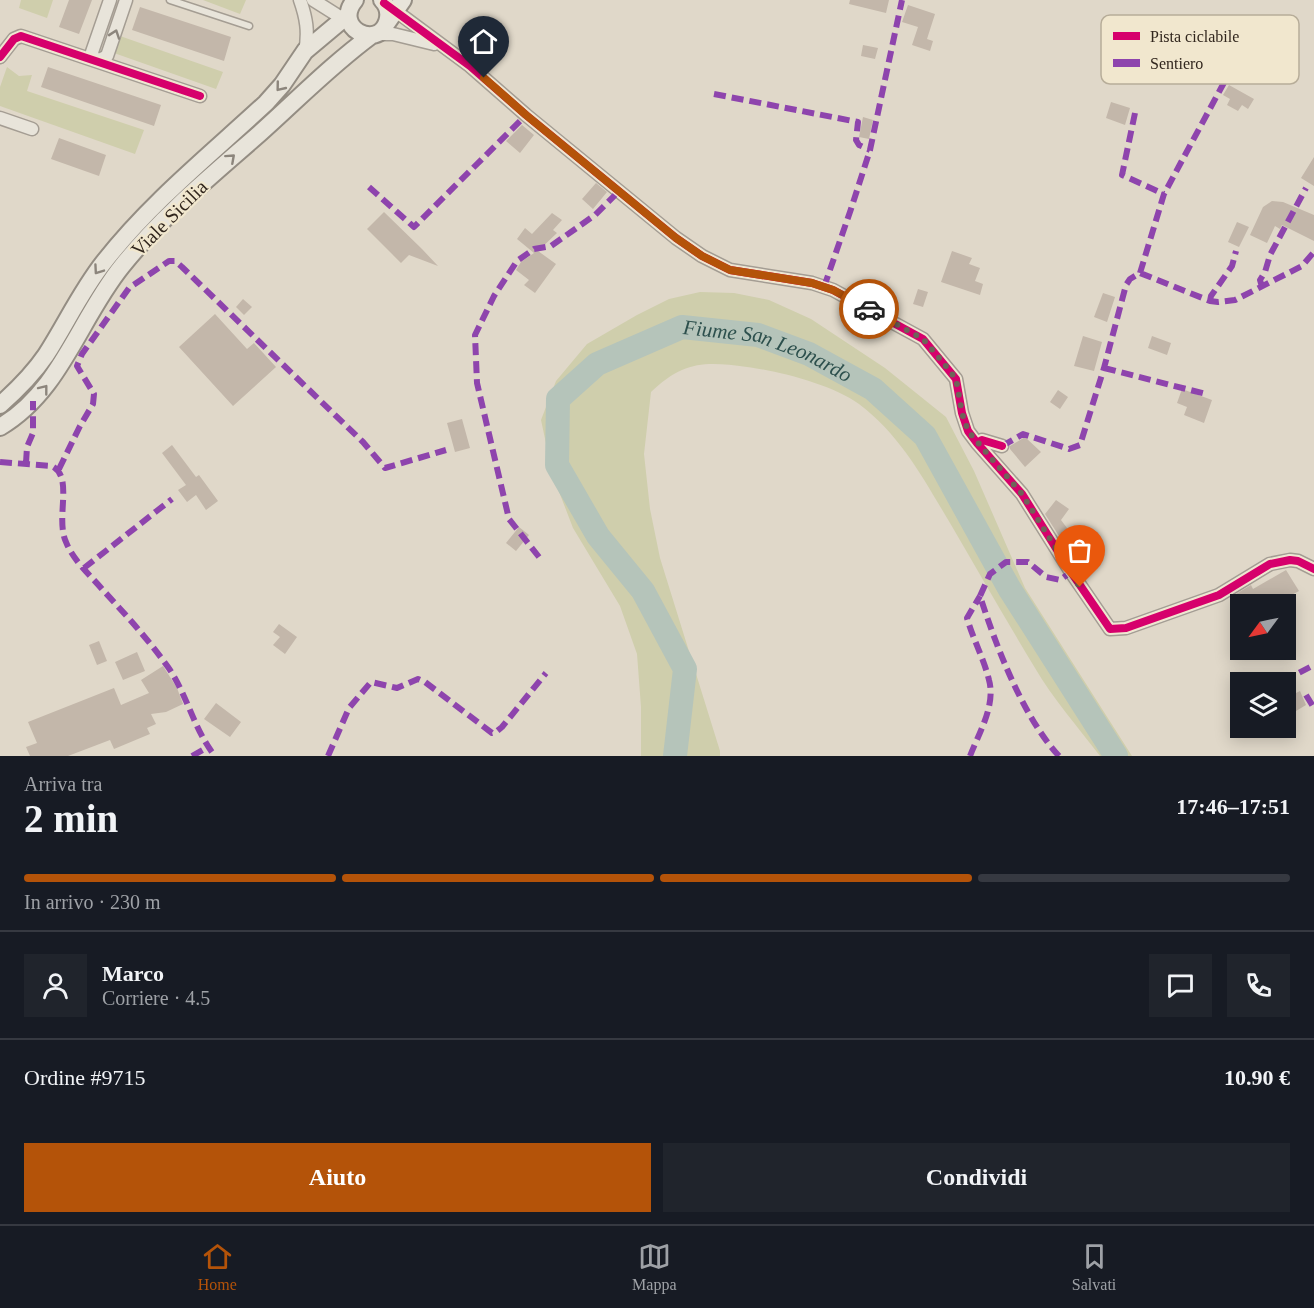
<!DOCTYPE html>
<html lang="it">
<meta charset="utf-8">
<style>
body{margin:0;font-family:"Times New Roman",serif;background:#20242c;color:#f1f3f6;height:100vh;display:flex;flex-direction:column;font-size:22px;white-space:nowrap}
*{box-sizing:border-box;margin:0}
p{font-size:20px;color:#9ea1a6}
.icon{flex:none;width:33px;height:33px;fill:none;stroke:currentColor;stroke-width:2;stroke-linecap:round;stroke-linejoin:round}
.map{position:relative;height:756px;overflow:hidden}
.panel{display:flex;flex-direction:column;background:#171b24;flex:1}
.panel>*{flex:none}
.needle{width:39px;rotate:237deg}
.controls{position:absolute;left:1230px;top:594px;display:grid;gap:12px}
.controls a{display:grid;place-items:center;width:66px;height:66px;border-radius:0px;background:#171b24;box-shadow:0 3px 15px #0003;font-size:30px}
.pin{position:absolute;display:grid;place-items:center;width:51px;height:51px;color:#fff;margin:-62px -26px;border-radius:50% 50% 50% 0;rotate:-45deg;box-shadow:0 0 6px #0007}
.pin .icon{rotate:45deg}
.courier{position:absolute;display:grid;place-items:center;width:60px;height:60px;margin:-30px;border:4px solid #b45309;border-radius:50%;background:#fff;color:#222;box-shadow:0 2px 8px #0007}
.head em{font-style:normal;font-weight:700}
.head div{display:flex;flex-direction:column-reverse}
.head{display:flex;align-items:center;justify-content:space-between;height:102px;padding:0 24px}
h1{font-size:39px;font-weight:700;line-height:45px}
.bar{display:grid;grid-template-columns:repeat(4,1fr);gap:9px 6px;align-content:center;height:72px;padding:0 24px}
.bar i{height:8px;border-radius:4px;background:#363941}
.bar .active{background:#b45309}
.bar p{grid-column:span 4}
.line{display:flex;align-items:center;gap:15px;padding:0 24px;border-top:2px solid #363941}
.line div{flex:1}
.round{display:grid;place-items:center;flex:none;width:63px;height:63px;border-radius:0px;background:#20242c}
.action{display:flex;gap:12px;margin-top:auto;padding:12px 24px}
.action a{flex:1;height:69px;border-radius:0px;background:#b45309;color:#fff;font-size:24px;font-weight:700;line-height:69px;text-align:center}
.action a+a{background:#20242c;color:#f1f3f6}
.menu{display:flex;justify-content:space-around;align-items:center;height:84px;border-top:2px solid #363941;background:#171b24;font-size:16px;color:#9ea1a6}
.menu a{display:grid;justify-items:center;gap:3px}
.menu .active{color:#b45309}
.map>svg:first-child{display:block}
</style>
<div class="map">
<svg width="1314" height="756" viewBox="0 0 1314 756">
<rect width="100%" height="100%" fill="#e0d8c9"/>
<path fill="#cfceac" d="M21 0H53L47 18 19 8Z
M203 0H246L240 14Z
M120 36 223 72 216 89 114 53Z
M7 67 19 76 32 75 27 91 144 130 135 154 0 106V87Z
M700 292 734 293 769 300 811 319 885 368 946 417 974 471 1025 588 1132 756H1100C1078 727 1053 699 1035 668 1006 620 978 571 950 523 923 478 901 436 859 404 833 385 779 371 747 367 705 361 683 361 651 392L644 454 650 509 660 558 720 751V756H641V707L637 654 620 606 573 528 553 476 541 420 556 381 587 344 637 315 669 299Z"/>
<g fill="none" stroke-linecap="round" stroke-linejoin="round">
<path stroke="#b5c4ba" stroke-width="24" id="s1" d="M675 756 685 669 643 591 598 536 557 465 558 399 597 364 682 327 758 335 809 354 873 389 925 436 1009 588 1116 756"/>
</g>
<path fill="#c3b7aa" d="M69 0H92L79 34 59 27Z
M850 0H889L886 13 849 4Z
M908 5 935 14 927 39 933 41 930 51 912 45 918 27 902 22Z
M140 7 231 37 224 61 132 30Z
M863 45 878 48 875 59 861 56Z
M48 67 161 105 154 126 41 87Z
M1229 85 1254 99 1248 109 1242 105 1238 111 1227 105 1230 99 1223 95Z
M1111 102 1130 108 1125 125 1106 118Z
M863 117 873 120 869 139 859 137Z
M522 125 534 135 520 153 506 141Z
M59 138 106 155 99 176 51 159Z
M1314 157V186L1301 178Z
M596 183 607 192 593 209 582 199Z
M1272 201 1283 202 1314 215V241L1282 225 1280 229 1275 226 1267 243 1250 235 1263 207Z
M384 212 422 249 438 266 409 255 401 263 367 229Z
M552 213 562 220 553 230 557 233 538 251 556 264 535 293 524 285 529 280 516 270 521 262 534 253 517 239 525 228 532 234Z
M1237 222 1249 227 1239 247 1228 242Z
M952 251 972 258 969 264 980 268 975 281 983 284 980 295 941 282Z
M918 289 928 292 923 307 913 304Z
M1103 293 1115 297 1107 322 1094 317Z
M243 299 252 307 244 315 236 307Z
M215 314 247 349 254 343 276 367 233 406 179 347Z
M1083 336 1102 342 1094 371 1074 366Z
M1152 336 1171 343 1167 355 1148 348Z
M1182 389 1212 400 1204 423 1184 415 1187 407 1177 403Z
M1058 390 1068 397 1060 409 1050 402Z
M462 419 470 448 455 452 447 423Z
M1025 437 1041 452 1025 467 1010 449V446Z
M172 445 196 477 199 475 218 501 206 510 196 495 187 502 178 490 186 485 162 453Z
M1056 500 1069 509 1061 520 1082 548 1071 555 1045 514Z
M519 527 529 535 516 551 506 543Z
M1286 570 1299 591 1275 604 1269 596 1253 604H1242L1236 594 1251 585 1253 589Z
M279 624 297 637 285 654 273 645 280 637 273 632Z
M99 641 107 661 97 665 89 645Z
M137 652 145 671 123 680 115 662Z
M163 666 177 688 183 704 166 712 151 714 156 724 147 728 150 734 114 749 110 740 68 756H30L26 747 37 743 28 722 114 688 121 705 149 693 141 680Z
M1300 691 1306 705 1286 717V698Z
M216 703 241 722 230 737 204 719Z"/>
<g fill="none" stroke-linecap="round" stroke-linejoin="round">
<defs>
<path id="service" d="M170 0 249 26"/>
<path id="minor" d="M110 0 92 52 93 57 99 60 107 56 126 0
M300 0C306 17 309 32 305 51
M313 0 348 22
M389 6 470 66 526 115 676 238 702 256 730 270 812 283 833 290 923 339 956 379 962 413 968 431 977 443 982 440 1002 446
M375 34H393L434 44
M0 57 14 39 21 36 200 96
M0 118 32 129
M977 443 1022 494 1071 572 1110 629 1126 628 1219 595 1270 564 1290 560 1298 561 1314 569"/>
<path id="secondary" d="M355 0C332 27 377 51 387 22 390 13 388 6 382 0
M387 23 403 0
M0 405C17 390 33 374 46 355 66 324 81 291 104 262 150 203 211 154 266 103L282 85 305 51 348 15
M0 427C61 391 79 319 122 266 162 216 211 176 259 134 296 101 331 65 372 35"/>
</defs>
<use href="#service" stroke="#a49d93" stroke-width="9"/>
<use href="#minor" stroke="#a49d93" stroke-width="15"/>
<use href="#secondary" stroke="#948d83" stroke-width="20"/>
<use href="#service" stroke="#e8e4da" stroke-width="6"/>
<use href="#minor" stroke="#e8e4da" stroke-width="12"/>
<use href="#secondary" stroke="#e8e4da" stroke-width="16"/>
<path stroke="#8e44ad" stroke-width="6" stroke-dasharray="12 6" stroke-linecap="butt" d="M714 94 858 122 856 140 859 145 870 150
M1135 113 1122 175 1164 194
M369 187 414 227 526 115
M1140 273 1164 194 1227 77
M824 287 851 209 870 150 902 0
M1262 287 1260 280 1265 272 1270 255 1306 188
M1210 301 1211 296 1232 266 1236 251
M1104 368 1206 394
M1002 446 1023 434 1069 449 1080 445 1104 368 1126 285 1130 279 1140 273 1210 301 1218 302 1235 300 1302 266 1314 252
M0 462 52 466C74 477 55 518 66 542 73 560 90 575 102 589 125 614 148 639 168 667 187 694 194 730 215 756
M26 463 27 447 33 433V401
M59 469 80 426 93 404 94 394 77 366 82 354 129 288 169 261H175L182 267 363 442 385 468 446 450
M539 557 509 519 477 383 475 335 494 296 517 261 534 249 551 246 595 215 620 190
M84 568 172 499
M1286 683 1287 679 1314 665
M1306 695 1314 708
M192 756 208 747
M328 756 349 708 371 682 397 688 418 679 425 682 492 733 496 732 502 727 546 673
M970 756C979 733 996 705 989 680 984 659 973 639 967 618L980 596
M1059 756C1023 717 996 646 980 596L990 574 1006 562H1028L1046 577 1060 580 1071 572"/>
<defs>
<path id="cycleway" d="M384 3 470 66 526 115 676 238 702 256 730 270 812 283 833 290 923 339 956 379 962 413 968 431 977 443 982 440 1002 446
M0 57 14 39 21 36 200 96
M977 443 1022 494 1071 572 1110 629 1126 628 1219 595 1270 564 1290 560 1298 561 1314 569"/>
</defs>
<use href="#cycleway" stroke="#f1e7ce" stroke-width="11"/>
<use href="#cycleway" stroke="#d6006c" stroke-width="8"/>
</g>
<defs><path id="oneway-chevron" d="M-2-3.5L2.5 0L-2 3.5" fill="none" stroke-width="1.6" stroke-linecap="round" stroke-linejoin="round" transform="scale(1.5)"/></defs>
<g stroke="#8c857c">
<use href="#oneway-chevron" transform="translate(115 34) rotate(-71)"/>
<use href="#oneway-chevron" transform="translate(280 87) rotate(129)"/>
<use href="#oneway-chevron" transform="translate(231 158) rotate(-42)"/>
<use href="#oneway-chevron" transform="translate(98 270) rotate(125)"/>
<use href="#oneway-chevron" transform="translate(44 389) rotate(-52)"/>
</g>
<g fill="none" stroke-linecap="round" stroke-linejoin="round">
<path stroke="#6e6459" stroke-width="6" stroke-dasharray="0 10.8" d="M869 309 923 339 941 360 956 379 962 413 968 431 1022 494 1080 587"/>
<path stroke="#b45309" stroke-width="8" d="M484 78 526 115 676 238 702 256 730 270 812 283 833 290 869 309"/>
</g>
<g text-anchor="middle" stroke-width="4.5" stroke-linejoin="round" paint-order="stroke">
<g font-size="20" fill="#31261d" stroke="#f1e7ce">
<text transform="translate(169 218) rotate(-45)" y="7">Viale Sicilia</text>
</g>
<g font-size="21" font-style="italic" fill="#2d504d" stroke="#f1e7ce">
<text dy="7" stroke="none"><textPath href="#s1" startOffset="630">Fiume San Leonardo</textPath></text>
</g>
</g>
<rect x="1101" y="15" width="198" height="69" rx="9" fill="#f1e7ce" stroke="#b7ad99" stroke-width="1.5"/>
<rect x="1113" y="32" width="27" height="8" fill="#d6006c"/>
<rect x="1113" y="59" width="27" height="8" fill="#8e44ad"/>
<g font-size="16" fill="#31261d">
<text x="1150" y="42">Pista ciclabile</text>
<text x="1150" y="69">Sentiero</text>
</g>
</svg>
<div class="controls">
<a><svg class="needle" viewBox="-14 -14 28 28"><path d="M0-13l5 13h-10z" fill="#e53935"/><path d="M0 13l5-13h-10z" fill="#9ea1a6"/></svg></a>
<a><svg class="icon" aria-label="layers" viewBox="0 0 24 24"><path d="M12 4l9 5-9 5-9-5zM3 14l9 5 9-5"/></svg></a>
</div>
<div class="pin" style="left:1080px;top:587px;background:#ea580c"><svg class="icon" aria-label="bag" viewBox="0 0 24 24"><path d="M5 8h14l-1 12H6zM9 8a3 3 0 0 1 6 0"/></svg></div>
<div class="pin" style="left:484px;top:78px;background:#1f2937"><svg class="icon" aria-label="home" viewBox="0 0 24 24"><path d="M3 11l9-7 9 7M6 9v11h12V9"/></svg></div>
<div class="courier" style="left:869px;top:309px"><svg class="icon" aria-label="car" viewBox="0 0 24 24"><path d="M5 17H2v-5l4-1 3-4h7l3 4 3 1v5h-3M9 17h6M6 11h13"/><circle cx="7" cy="17" r="2"/><circle cx="17" cy="17" r="2"/></svg></div>
</div>
<section class="panel">
<div class="head"><div><h1>2 min</h1><p>Arriva tra</p></div><em>17:46–17:51</em></div>
<div class="bar"><i class="active"></i><i class="active"></i><i class="active"></i><i></i><p>In arrivo · 230 m</p></div>
<div class="line" style="height:108px"><a class="round"><svg class="icon" aria-label="person" viewBox="0 0 24 24"><circle cx="12" cy="8" r="4"/><path d="M4 21q1-7 8-7t8 7"/></svg></a><div><b>Marco</b><p>Corriere · 4.5</p></div><a class="round"><svg class="icon" aria-label="chat" viewBox="0 0 24 24"><path d="M4 5h16v11H9l-5 4z"/></svg></a><a class="round"><svg class="icon" aria-label="phone" viewBox="0 0 24 24"><path d="M5 4h4l2 5-3 2q2 4 5 5l2-3 5 2v4C11 20 4 13 5 4z"/></svg></a></div>
<div class="line" style="height:78px"><div>Ordine #9715</div><b>10.90 €</b></div>
<div class="action"><a>Aiuto</a><a>Condividi</a></div>
</section>
<nav class="menu">
<a class="active"><svg class="icon" aria-label="home" viewBox="0 0 24 24"><path d="M3 11l9-7 9 7M6 9v11h12V9"/></svg>Home</a>
<a><svg class="icon" aria-label="map" viewBox="0 0 24 24"><path d="M3 6l6-2 6 2 6-2v14l-6 2-6-2-6 2zM9 4v14M15 6v14"/></svg>Mappa</a>
<a><svg class="icon" aria-label="saved" viewBox="0 0 24 24"><path d="M7 4h10v16l-5-4-5 4z"/></svg>Salvati</a>
</nav>
